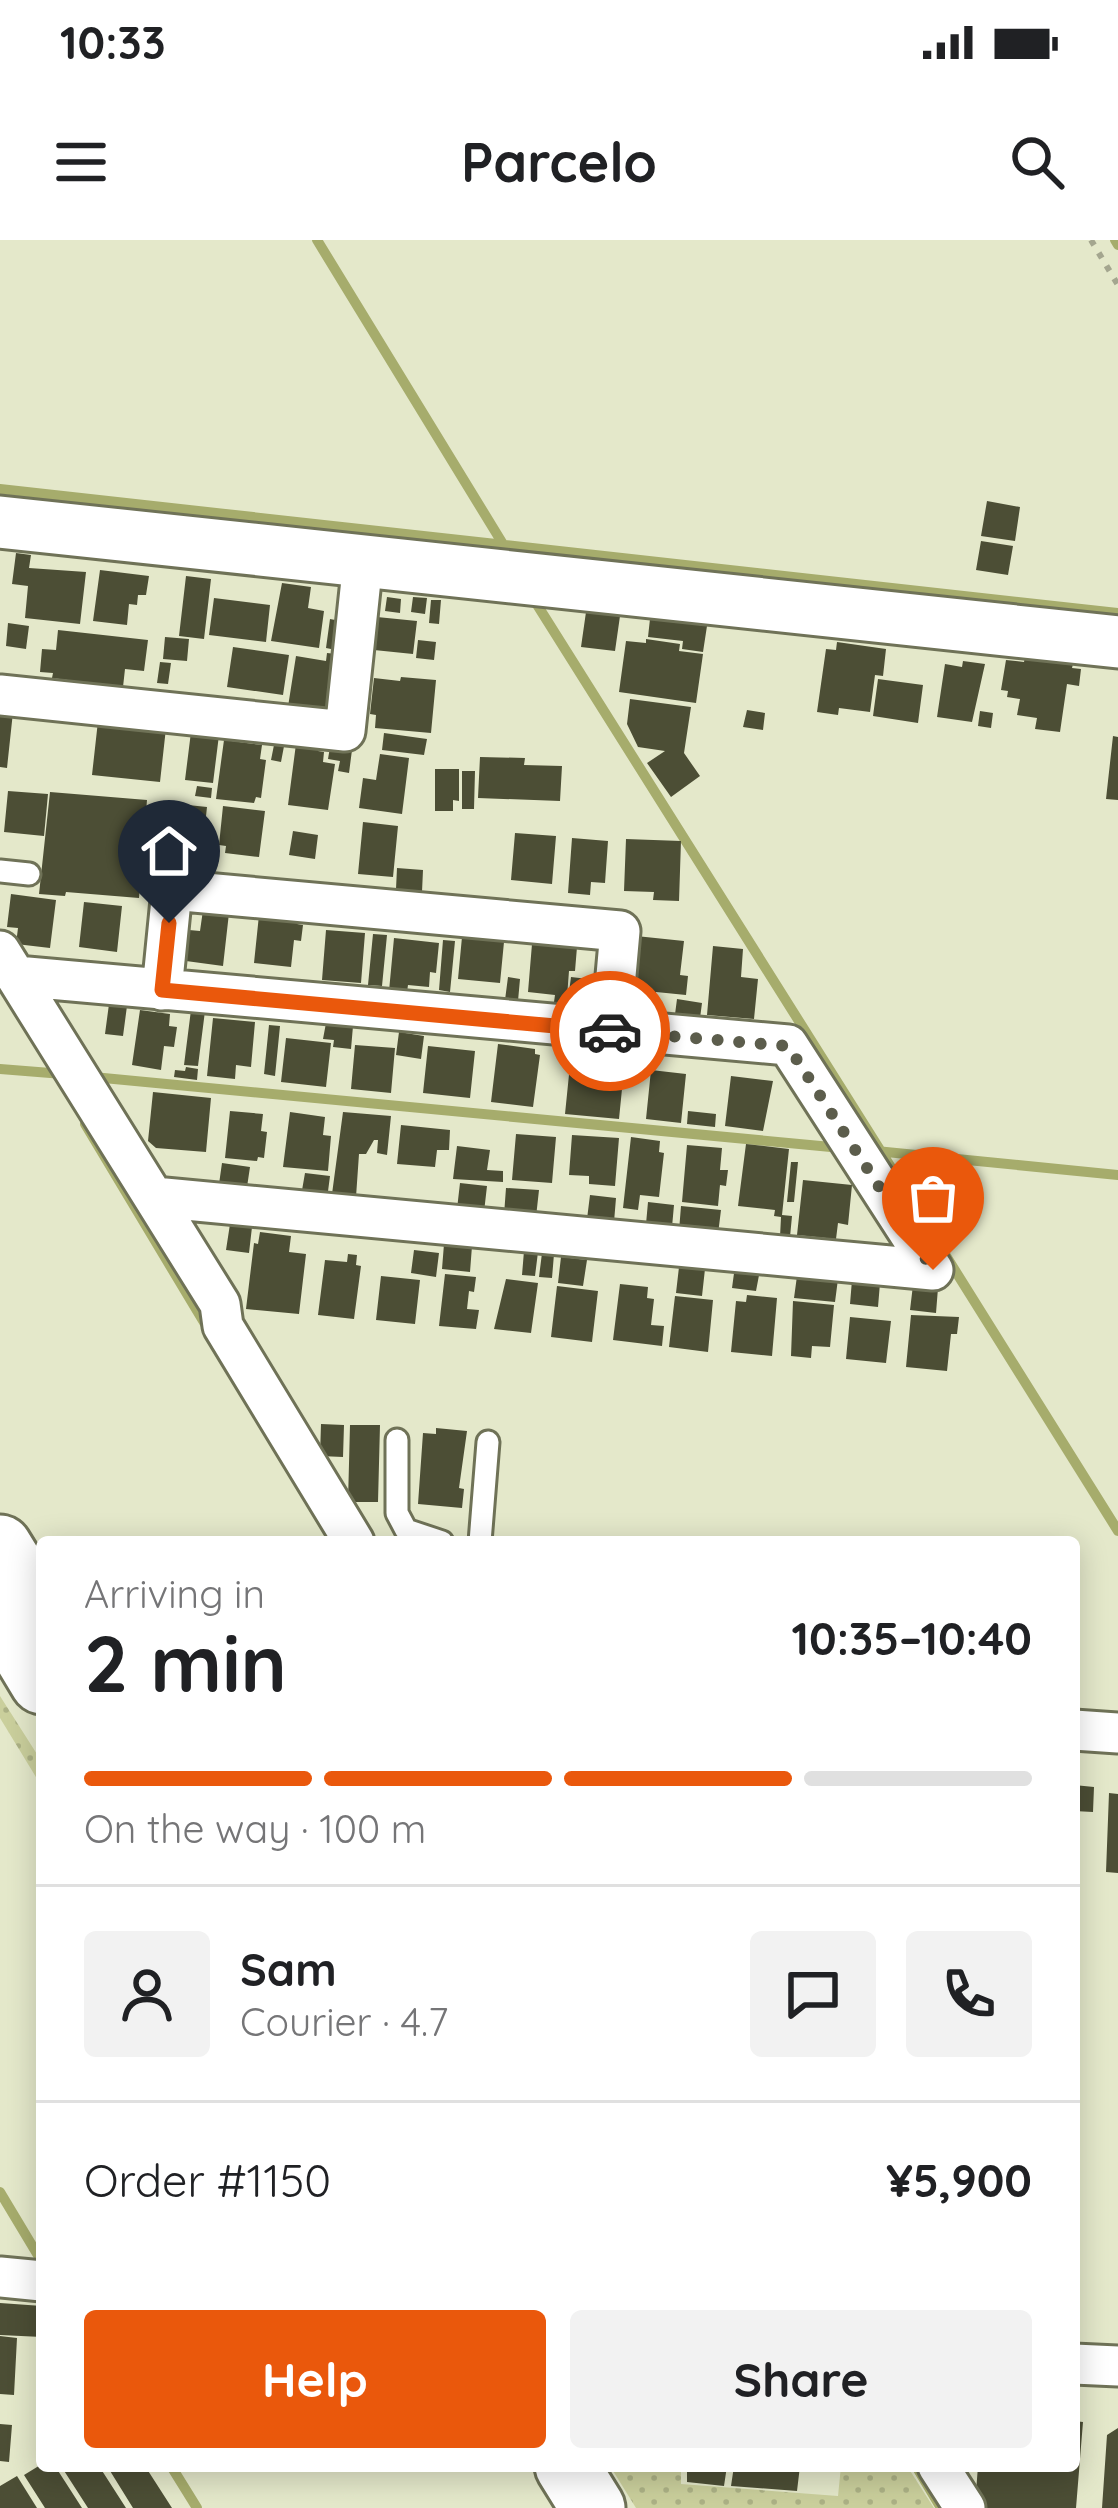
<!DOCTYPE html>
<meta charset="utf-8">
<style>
body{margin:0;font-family:Quicksand,sans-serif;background:#f2f2f2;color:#202124;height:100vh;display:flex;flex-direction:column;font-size:45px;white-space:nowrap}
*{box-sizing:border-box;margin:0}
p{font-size:39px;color:#757577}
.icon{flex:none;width:66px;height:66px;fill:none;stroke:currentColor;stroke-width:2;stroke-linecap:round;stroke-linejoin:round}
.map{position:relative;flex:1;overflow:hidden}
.drawer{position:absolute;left:36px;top:1296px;width:1044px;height:936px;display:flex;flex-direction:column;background:#fff;border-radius:12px;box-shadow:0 6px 30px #0003}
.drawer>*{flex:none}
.pin{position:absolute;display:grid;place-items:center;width:102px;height:102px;color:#fff;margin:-123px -51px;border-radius:50% 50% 50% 0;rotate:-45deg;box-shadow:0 0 12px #0007}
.pin .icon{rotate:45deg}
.courier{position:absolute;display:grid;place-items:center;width:120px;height:120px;margin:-60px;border:9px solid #ea580c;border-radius:50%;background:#fff;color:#222;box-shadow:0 3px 15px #0007}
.summary em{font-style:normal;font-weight:800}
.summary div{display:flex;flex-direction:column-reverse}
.summary{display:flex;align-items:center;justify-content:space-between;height:204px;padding:0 48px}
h1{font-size:78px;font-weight:800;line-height:90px}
.bar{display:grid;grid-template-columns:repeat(4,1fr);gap:18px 12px;align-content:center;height:144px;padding:0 48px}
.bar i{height:15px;border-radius:9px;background:#e0e0e0}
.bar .active{background:#ea580c}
.bar p{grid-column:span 4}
.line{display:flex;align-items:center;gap:30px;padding:0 48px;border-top:3px solid #e0e0e0}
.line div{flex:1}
.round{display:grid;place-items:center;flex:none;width:126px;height:126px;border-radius:12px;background:#f2f2f2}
.cta{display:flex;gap:24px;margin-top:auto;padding:24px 48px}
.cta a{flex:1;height:138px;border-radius:12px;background:#ea580c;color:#fff;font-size:48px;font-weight:800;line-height:138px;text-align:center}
.cta a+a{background:#f2f2f2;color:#202124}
.status{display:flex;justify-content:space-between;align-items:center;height:84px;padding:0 60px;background:#fff;direction:ltr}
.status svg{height:33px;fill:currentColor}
header{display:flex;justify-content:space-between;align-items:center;height:156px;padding:0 48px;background:#fff;font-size:54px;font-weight:800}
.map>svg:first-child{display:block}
</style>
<div class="status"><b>10:33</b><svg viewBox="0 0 49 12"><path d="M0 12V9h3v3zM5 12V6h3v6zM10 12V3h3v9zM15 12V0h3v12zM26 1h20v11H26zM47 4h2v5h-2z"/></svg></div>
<header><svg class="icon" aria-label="menu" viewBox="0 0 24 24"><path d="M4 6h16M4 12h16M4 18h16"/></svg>Parcelo<svg class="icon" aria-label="search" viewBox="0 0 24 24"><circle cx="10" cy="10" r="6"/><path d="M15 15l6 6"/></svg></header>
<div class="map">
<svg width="1118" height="2268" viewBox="0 0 1118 2268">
<defs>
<pattern id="grass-dots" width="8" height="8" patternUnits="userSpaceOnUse" patternTransform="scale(3)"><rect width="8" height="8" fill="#cacf9c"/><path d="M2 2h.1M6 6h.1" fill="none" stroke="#acb185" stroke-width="1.8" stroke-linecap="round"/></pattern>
</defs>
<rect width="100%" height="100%" fill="#e4e8ca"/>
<path fill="url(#grass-dots)" d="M0 1456 42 1522V1547L0 1478Z
M610 2226H681V2244L838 2256 841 2226H907L934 2268H636Z"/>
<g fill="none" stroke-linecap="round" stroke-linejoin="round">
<path stroke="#a6ac6c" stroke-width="10" d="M317 0 506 309
M1115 0 1118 5
M0 249 1118 373
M536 363 914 964
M0 829 63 834
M93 837 831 907
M85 884 208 1089
M876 911 1118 935
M946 1016 1118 1291
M0 1952 42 2022
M171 2226 197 2268
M916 2226 941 2268"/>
</g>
<path fill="#4c4e35" d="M987 261 1020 267 1015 301 981 296Z
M981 301 1013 306 1008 335 976 330Z
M16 313 31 315 29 328 86 332 80 384 25 378 28 346 12 344Z
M100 330 149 336 146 355H138L137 365 129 364 127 385 93 381Z
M186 336 211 339 204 399 179 396Z
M282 343 311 347 308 368 324 371 319 408 271 401Z
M387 357 401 359 400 373 385 371Z
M413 357 427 358 425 374 411 372Z
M214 358 270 365 266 402 209 395Z
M431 360H441L439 384 429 383Z
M586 372 620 376 615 411 581 407Z
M377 377 417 381 413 414 374 410Z
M330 379 346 382 341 411 326 408Z
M650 379 707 386 703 412 682 409 683 401 648 397Z
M8 383 29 386 26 409 6 406Z
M58 390 148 400 144 431 125 429 123 447 52 438 53 433 40 432 42 409 56 410Z
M165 397 189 399 187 421 163 419Z
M646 399 680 404 679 411 703 414 696 463 619 452 626 401 646 403Z
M418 400 436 402 434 420 416 418Z
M837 402 886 409 883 436 875 435 870 472 839 468 838 475 817 472 826 409 836 410Z
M233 407 289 415 283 455 227 447Z
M327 413 336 414 326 478 287 473 296 416 326 421Z
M1025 417 1073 424 1072 428 1081 429 1079 446 1067 444 1060 492 1035 489 1037 478 1017 475 1020 459 1007 457 1008 451 1001 450 1006 420 1024 422Z
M963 421 985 424 972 482 937 477 945 424 962 427Z
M160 422 171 423 168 444 157 443Z
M401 437 436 440 431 493 375 488 376 475 370 474 374 438 400 441Z
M878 439 923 445 918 483 873 476Z
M630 459 691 467 684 513 700 536 671 557 647 523 665 511 638 507 627 484Z
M747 470 765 473 763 490 743 487Z
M0 471 13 472 7 528 0 527Z
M980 471 993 473 991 488 978 486Z
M98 481 166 488 160 542 92 535Z
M191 492 219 495 213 543 185 540Z
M384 493 427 499 424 515 382 510Z
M1113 496 1118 497V560L1106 559Z
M224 500 262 505 260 519 266 520 261 558 256 557 254 563 216 559Z
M275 500 285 501 281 522 271 520Z
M296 504 319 507 318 511 324 512 323 522 335 524 328 570 288 565Z
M330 507 352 510 349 533 338 531 340 521 328 519Z
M380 514 409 518 402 574 359 568 363 538 376 540Z
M480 517 525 518 524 525 562 526 560 561 478 558Z
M435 529H459V561L453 560V571H435Z
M462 531H475L474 569H462Z
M197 546 212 548 211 558 195 556Z
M8 551 48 554 44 596 4 592Z
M50 552 147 560 139 658 66 652 65 656 39 654Z
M159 562 207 567 203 603 176 600V594L156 592Z
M223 566 265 571 259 617 225 613 226 606 219 605Z
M363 582 398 586 393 637 358 634Z
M293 591 318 595 315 619 289 615Z
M515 593 556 596 552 644 511 640Z
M572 598 608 601 605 643 591 642 590 655 568 653Z
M626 599 681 601 679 661 653 660 654 652 624 651Z
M186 606 213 608 211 631 184 629Z
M397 628 423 630 422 652 396 649Z
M11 654 56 660 50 708 16 704 18 688 7 687Z
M84 662 122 666 117 712 79 707Z
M203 670 229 673 223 726 186 721 189 690 200 691Z
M259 675 298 678 297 684 303 685 301 701 294 700 291 727 254 723Z
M326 690 365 693 361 743 322 740Z
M373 694 387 695 382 746 368 745Z
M636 696 684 701 680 735 688 736 686 755 656 752 655 761 635 759 638 733H632Z
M462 697 504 702 500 743 458 739Z
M394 698 439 703 436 733 430 732 429 747 408 745 407 752 389 751Z
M443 700 455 701 450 752 439 750Z
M532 704 577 707 575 731H569L567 757H563L562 763 554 762 555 755 528 752Z
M713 706 743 709 741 737 758 739 754 779 707 775Z
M508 737 520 739 518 761 505 760Z
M571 737 596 740 593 763 568 760Z
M677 759 702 763 699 786 674 782Z
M109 764 127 766 123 796 105 794Z
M140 770 170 774 169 786 177 787 174 807 164 806 161 830 132 825Z
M191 770 205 771 198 826 184 825Z
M213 778 255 782 251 827 236 825 235 839 207 836Z
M326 783 353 786 351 809 333 807 334 800 323 799Z
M269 785 280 786 275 836 264 834Z
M399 792 424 796 421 819 396 815Z
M286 798 331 803 326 847 281 842Z
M498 804 535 809V814L540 815 533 867 491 862Z
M355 805 395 808 391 853 351 849Z
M428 806 475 811 470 858 423 853Z
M571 815 613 819 612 838 623 839 619 879 565 874Z
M186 827 198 829 197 840 174 837 175 830 185 831Z
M651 830 686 834 681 883 646 879Z
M731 836 773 841 763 891 725 886Z
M153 852 211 858 206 912 156 908 148 901Z
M230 871 263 874 261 891 267 892 264 918 258 917 257 921 225 918Z
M688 871 716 874 715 887 687 884Z
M290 872 325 877 323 895 331 896 328 931 283 927Z
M343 872 391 876 387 915 377 913 378 900H374L366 914H359L356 957 332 954Z
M401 885 450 890 449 910H437L435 927 397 924Z
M516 894 556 897 552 943 512 940Z
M572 895 619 898 615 946 589 944V936L569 935Z
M631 897 660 901 659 912 664 913 659 957 640 955 638 970 623 968Z
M746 904 789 909 782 975 792 976 790 997H780L781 977 774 976 775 970 738 966Z
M687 905 722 908 720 930H728L726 946 720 945 718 966 682 962Z
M457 906 490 910 487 930 503 931V942L453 939Z
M791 922H798L794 962H787Z
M222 923 250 927 247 947 219 944Z
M305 933 330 936 327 959 301 956Z
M803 940 852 945 848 985 838 983 836 999 797 995Z
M460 943 487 946 484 972 457 969Z
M506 948 539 950 536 977 504 975Z
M590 955 616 958 614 982 587 979Z
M648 962 674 965 672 987 646 984Z
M681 966 721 970 718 994 679 991Z
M230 984 252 987 249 1013 226 1010Z
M260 992 291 996 289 1012 306 1014 299 1074 246 1069 254 1003 258 1004Z
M444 1004 472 1006 470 1032 442 1029Z
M414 1010 439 1013 436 1037 411 1033Z
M524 1011 538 1012 535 1036 522 1035Z
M542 1013 554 1014 552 1038 539 1037Z
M348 1014 357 1015 356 1025 361 1026 354 1079 318 1075 325 1020 347 1022Z
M561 1017 587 1020 583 1046 558 1043Z
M735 1026 760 1030 756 1051 732 1048Z
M679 1027 705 1029 702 1056 676 1053Z
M445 1034 476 1037 474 1052 469 1051 467 1069 479 1070 476 1089 439 1086Z
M381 1036 420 1040 415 1084 376 1080Z
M797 1036 838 1039 835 1062 794 1058Z
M506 1039 538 1043 531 1093 494 1089Z
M852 1040 880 1043 878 1067 850 1064Z
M620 1044 648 1047 647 1058 654 1059 651 1085 664 1086 662 1106 613 1100Z
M913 1045 938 1048 936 1073 910 1070Z
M557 1046 598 1051 592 1102 551 1097Z
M747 1055 777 1058 772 1116 731 1112 736 1061 746 1062Z
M675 1056 713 1060 708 1112 669 1107Z
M793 1061 834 1065 830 1107 812 1106 811 1118 791 1116Z
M911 1075 959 1077 957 1094H951L947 1131 906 1127Z
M850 1077 891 1081 886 1123 846 1119Z
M321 1184 344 1185 343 1217 320 1216Z
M350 1185H380L378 1262H348Z
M436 1188 467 1191 459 1248 464 1249 462 1268 418 1264 423 1193 436 1194Z
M1074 1545 1094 1547 1093 1572 1074 1571Z
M1109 1553 1118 1554V1633L1106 1632Z
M0 2063 42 2066V2097L0 2095Z
M0 2096 17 2098 14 2155 0 2154Z
M1074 2181 1083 2182 1076 2268H986L976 2252 978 2226H1074Z
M0 2184 12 2185 9 2222 0 2221Z
M1118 2188V2268H1102L1107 2195Z
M42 2224 55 2226 82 2268H45L24 2235Z
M61 2226H99L126 2268H88Z
M107 2226H145L172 2268H133Z
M687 2226H727L724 2246 687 2242Z
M734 2226H800L797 2251 731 2246Z
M17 2236 37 2268H0V2246Z"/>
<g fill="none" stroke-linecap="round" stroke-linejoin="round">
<defs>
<path id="service" d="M0 631 29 634
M397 1200V1273L406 1290 442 1302
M480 1302 488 1202"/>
<path id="minor" d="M0 455 345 491 363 321
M0 711 220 1064 223 1086 354 1302
M16 736 788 805 933 1030 154 957
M162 750 172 650 620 691 611 791
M1074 1490 1118 1493
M0 2037 42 2041
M1074 2124 1118 2126
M938 2226 965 2268"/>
<path id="tertiary" d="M0 282 1118 402"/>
<path id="primary" d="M0 1307 42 1375
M0 1373 42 1442
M567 2226 593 2268"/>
</defs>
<use href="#service" stroke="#6f7257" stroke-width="27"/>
<use href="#minor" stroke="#6f7257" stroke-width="45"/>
<use href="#tertiary" stroke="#6f7257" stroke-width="57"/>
<use href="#primary" stroke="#6f7257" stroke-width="69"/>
<path stroke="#a4a68f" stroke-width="6" stroke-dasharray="6 9" stroke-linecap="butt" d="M1091 0 1118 45"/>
<use href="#service" stroke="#fff" stroke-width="21"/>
<use href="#minor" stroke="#fff" stroke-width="39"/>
<use href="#tertiary" stroke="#fff" stroke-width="51"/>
<use href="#primary" stroke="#fff" stroke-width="63"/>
</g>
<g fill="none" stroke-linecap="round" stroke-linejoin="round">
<path stroke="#5c5d4c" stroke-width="12" stroke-dasharray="0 21.6" d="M610 791 788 806 933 1030"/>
<path stroke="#ea580c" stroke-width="15" d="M169 683 162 750 610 791"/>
</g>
</svg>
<div class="pin" style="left:933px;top:1030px;background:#ea580c"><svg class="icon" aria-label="bag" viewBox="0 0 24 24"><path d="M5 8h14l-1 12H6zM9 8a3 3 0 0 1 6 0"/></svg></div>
<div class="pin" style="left:169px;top:683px;background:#1f2937"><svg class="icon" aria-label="home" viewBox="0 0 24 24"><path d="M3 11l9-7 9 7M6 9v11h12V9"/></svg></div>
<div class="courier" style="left:610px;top:791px"><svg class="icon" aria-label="car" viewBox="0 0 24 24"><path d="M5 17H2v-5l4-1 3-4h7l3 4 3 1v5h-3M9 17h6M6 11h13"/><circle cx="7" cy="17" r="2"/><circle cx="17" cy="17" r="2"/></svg></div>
<section class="drawer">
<div class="summary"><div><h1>2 min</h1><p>Arriving in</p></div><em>10:35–10:40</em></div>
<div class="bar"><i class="active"></i><i class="active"></i><i class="active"></i><i></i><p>On the way · 100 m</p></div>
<div class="line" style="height:216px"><a class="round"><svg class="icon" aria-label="person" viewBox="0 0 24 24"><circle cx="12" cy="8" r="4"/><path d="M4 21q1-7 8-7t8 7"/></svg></a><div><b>Sam</b><p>Courier · 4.7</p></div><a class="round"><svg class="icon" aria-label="chat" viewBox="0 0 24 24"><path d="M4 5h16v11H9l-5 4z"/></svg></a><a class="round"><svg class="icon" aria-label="phone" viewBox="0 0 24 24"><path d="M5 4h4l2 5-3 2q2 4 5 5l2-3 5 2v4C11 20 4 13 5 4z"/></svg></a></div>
<div class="line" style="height:156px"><div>Order #1150</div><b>¥5,900</b></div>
<div class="cta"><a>Help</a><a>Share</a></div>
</section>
</div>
